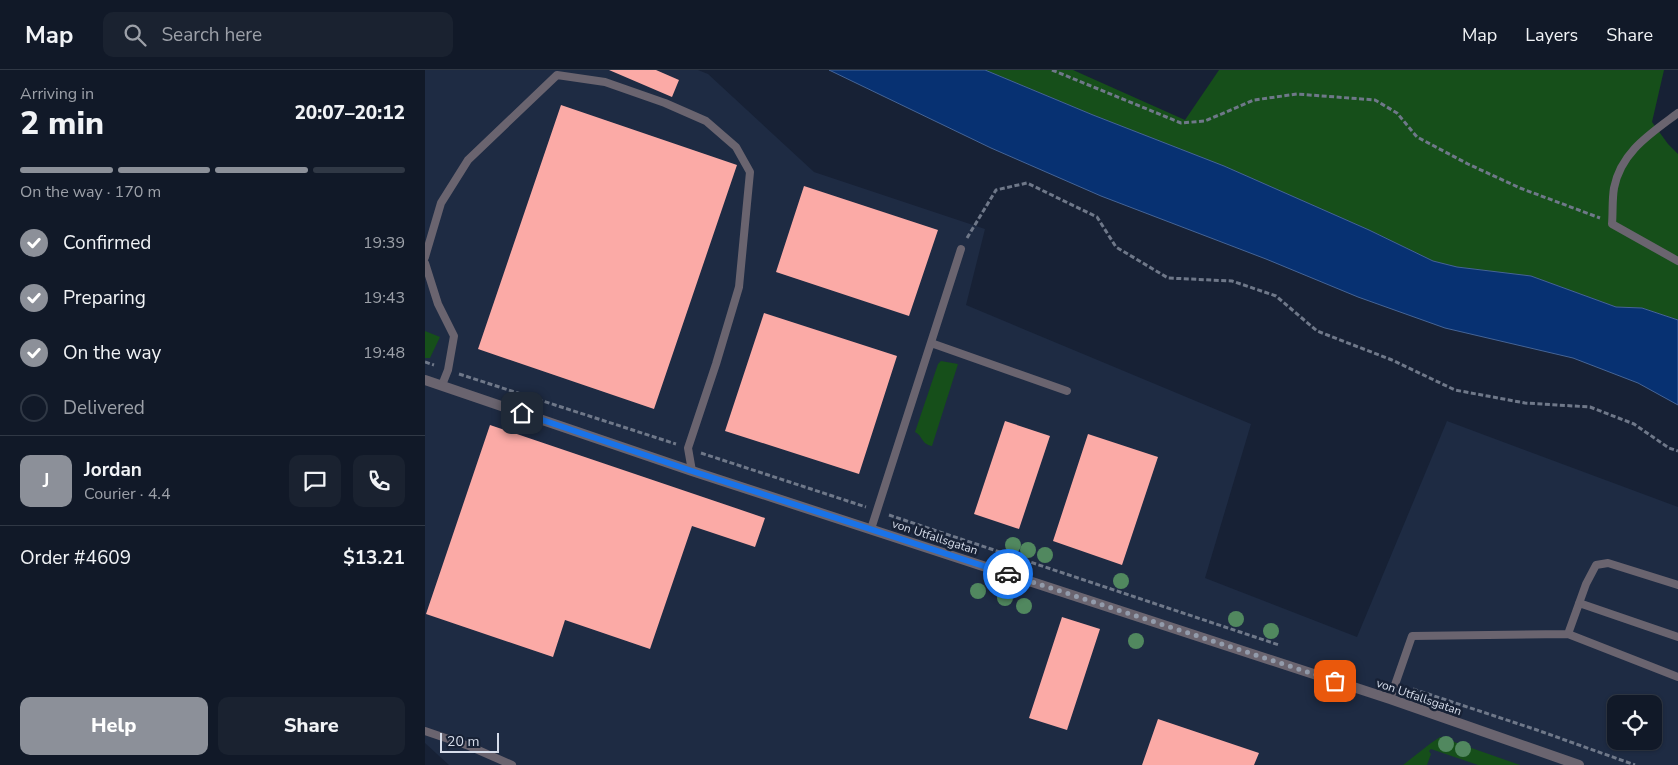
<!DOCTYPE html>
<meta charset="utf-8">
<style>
body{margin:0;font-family:"Nunito Sans",sans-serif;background:#1a2230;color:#f1f3f6;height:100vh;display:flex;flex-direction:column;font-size:19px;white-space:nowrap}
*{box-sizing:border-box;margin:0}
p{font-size:16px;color:#9ca0a8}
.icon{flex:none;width:28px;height:28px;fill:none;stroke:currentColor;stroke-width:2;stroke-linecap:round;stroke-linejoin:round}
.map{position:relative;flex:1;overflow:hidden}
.side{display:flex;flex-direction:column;background:#111928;width:425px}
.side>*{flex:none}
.tools{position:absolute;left:1182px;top:625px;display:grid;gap:10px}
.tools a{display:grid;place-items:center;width:55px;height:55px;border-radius:10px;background:#111928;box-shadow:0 1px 4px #0004,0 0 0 1px #303845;font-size:25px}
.scale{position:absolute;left:15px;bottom:12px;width:59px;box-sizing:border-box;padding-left:5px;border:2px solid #d5dcea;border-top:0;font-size:14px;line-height:18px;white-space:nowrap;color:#d5dcea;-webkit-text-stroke:4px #172135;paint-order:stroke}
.pin{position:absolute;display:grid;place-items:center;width:42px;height:42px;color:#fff;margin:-21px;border-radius:10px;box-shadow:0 2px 8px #0006}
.courier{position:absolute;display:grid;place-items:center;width:50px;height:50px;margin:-25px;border:4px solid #1a73e8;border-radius:50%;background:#fff;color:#222;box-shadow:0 1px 6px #0007}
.overview em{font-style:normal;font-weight:800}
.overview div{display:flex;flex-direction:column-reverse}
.overview{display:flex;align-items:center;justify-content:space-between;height:85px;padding:0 20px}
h1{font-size:32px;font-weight:800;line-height:38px}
.bar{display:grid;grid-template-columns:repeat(4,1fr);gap:8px 5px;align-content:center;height:60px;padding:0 20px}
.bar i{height:6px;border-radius:4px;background:#303845}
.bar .current{background:#8c9099}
.bar p{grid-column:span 4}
.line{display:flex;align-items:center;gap:12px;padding:0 20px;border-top:1px solid #303845}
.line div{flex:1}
.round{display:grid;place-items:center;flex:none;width:52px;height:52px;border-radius:10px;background:#1a2230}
ol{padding:0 20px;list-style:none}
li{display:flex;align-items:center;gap:15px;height:55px}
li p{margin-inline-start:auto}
li .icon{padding:5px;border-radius:50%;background:#8c9099;color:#fff;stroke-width:4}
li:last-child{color:#9ca0a8}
li i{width:28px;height:28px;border:2px solid #303845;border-radius:50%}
.primary-button{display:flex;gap:10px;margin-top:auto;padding:10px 20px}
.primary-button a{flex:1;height:58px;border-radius:10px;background:#8c9099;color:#fff;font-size:20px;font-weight:800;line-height:58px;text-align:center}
.primary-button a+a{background:#1a2230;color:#f1f3f6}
header{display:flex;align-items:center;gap:30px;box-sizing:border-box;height:70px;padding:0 25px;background:#111928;border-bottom:1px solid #303845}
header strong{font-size:24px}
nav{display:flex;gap:28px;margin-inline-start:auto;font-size:18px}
.search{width:350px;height:45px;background:#1a2230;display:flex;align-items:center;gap:12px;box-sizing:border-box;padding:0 18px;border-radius:10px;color:#9ca0a8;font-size:19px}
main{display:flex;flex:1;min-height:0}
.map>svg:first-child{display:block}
</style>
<header>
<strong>Map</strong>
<div class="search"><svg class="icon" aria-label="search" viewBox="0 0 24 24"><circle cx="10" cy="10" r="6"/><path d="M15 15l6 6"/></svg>Search here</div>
<nav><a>Map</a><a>Layers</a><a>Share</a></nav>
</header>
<main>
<section class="side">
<div class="overview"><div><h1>2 min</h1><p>Arriving in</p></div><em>20:07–20:12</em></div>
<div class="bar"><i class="current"></i><i class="current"></i><i class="current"></i><i></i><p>On the way · 170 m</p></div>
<ol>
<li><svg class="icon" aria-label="check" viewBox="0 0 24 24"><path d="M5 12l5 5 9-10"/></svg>Confirmed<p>19:39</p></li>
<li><svg class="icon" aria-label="check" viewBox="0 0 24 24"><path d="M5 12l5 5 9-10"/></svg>Preparing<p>19:43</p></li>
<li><svg class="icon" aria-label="check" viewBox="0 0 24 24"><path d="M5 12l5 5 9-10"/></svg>On the way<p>19:48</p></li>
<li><i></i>Delivered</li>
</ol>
<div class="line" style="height:90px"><b class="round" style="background:#8c9099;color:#fff">J</b><div><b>Jordan</b><p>Courier · 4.4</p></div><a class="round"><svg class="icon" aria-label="chat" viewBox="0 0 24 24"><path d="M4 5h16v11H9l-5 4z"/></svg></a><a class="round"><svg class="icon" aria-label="phone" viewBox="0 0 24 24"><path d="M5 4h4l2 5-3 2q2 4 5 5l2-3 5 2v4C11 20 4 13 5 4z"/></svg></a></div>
<div class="line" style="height:65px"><div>Order #4609</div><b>$13.21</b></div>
<div class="primary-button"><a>Help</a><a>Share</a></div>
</section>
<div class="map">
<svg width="1253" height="695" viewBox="0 0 1253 695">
<rect width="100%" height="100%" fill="#172135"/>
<path fill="#1e2b43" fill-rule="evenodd" d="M0 0H273L283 4 389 102 560 159 541 235 826 354 780 508 932 567 1022 351 1253 437V695H24L0 673ZM1191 634H1229V671H1191Z"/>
<path fill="#164f1a" d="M560 0H648L760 50 794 0H1239L1227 52 1243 74 1253 84V250L1217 238 1191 237 1106 206 1032 197 1008 191 944 160Z
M0 261 15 267 5 288H0Z
M516 291 533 294 507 376C496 374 498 366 490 362L513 294Z
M1015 667 1095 695H1053L1006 679 1004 681 1006 684 1002 695H978L1006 673Z"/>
<path fill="#073172" stroke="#456496" d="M404 0H560L668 45 799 96 944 160 1008 191 1032 197 1106 206 1191 237 1217 238 1253 250V335L1213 313 1148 288 1020 258 933 227 841 189 676 126 566 78Z"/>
<path fill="#fbaaa6" d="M184 0H231L254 10 247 27Z
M136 35 312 95 229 339 53 279Z
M379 116 513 160 484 246 351 202Z
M339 243 472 286 434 404 300 361Z
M580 351 625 366 594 459 549 444Z
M65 355 340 448 330 477 267 456 225 579 140 550 128 587 1 544Z
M663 364 733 387 697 495 628 471Z
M637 547 675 559 642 660 604 648Z
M733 649 834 683 829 695H717Z"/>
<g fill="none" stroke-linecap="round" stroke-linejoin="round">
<path stroke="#6f7889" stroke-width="3" stroke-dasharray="5 2.5" stroke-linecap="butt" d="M627 0 756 53 780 51 829 30 872 24 950 30 972 43 992 67 1043 94 1095 118 1175 148
M542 168 571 120 602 113 672 147 691 177 743 208 807 211 851 226 892 261 967 290 1030 320 1100 333 1165 337 1209 354 1244 378 1253 381
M0 292 9 295
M34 304 251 374
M276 383 441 437
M464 445 854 575
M988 619 1112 660 1210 695"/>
<path stroke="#6a646f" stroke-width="8" d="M1253 43C1225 64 1196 82 1189 118 1187 130 1188 142 1187 154L1253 191
M0 187 16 133 43 90 132 5 180 12 240 33 281 51 311 77 325 102 314 217 291 294 263 378 267 401
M0 193 13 234 29 266 23 300 17 315
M506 273 642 321
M446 459 536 179
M1154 533 1253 567
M1143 564 1253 607
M965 629 987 566 1143 564 1161 514 1171 495 1183 493 1253 515
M0 661 44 676 87 695"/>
<path stroke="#6a646f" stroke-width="10" d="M0 310 267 401 965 629 1154 695"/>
</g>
<g fill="#51885f">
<circle cx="588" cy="475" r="8"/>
<circle cx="603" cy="480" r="8"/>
<circle cx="620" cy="485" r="8"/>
<circle cx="696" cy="511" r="8"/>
<circle cx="553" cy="521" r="8"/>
<circle cx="580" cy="528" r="8"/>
<circle cx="599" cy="536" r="8"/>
<circle cx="811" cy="549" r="8"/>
<circle cx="846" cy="561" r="8"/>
<circle cx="711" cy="571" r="8"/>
<circle cx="1021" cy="674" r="8"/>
<circle cx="1038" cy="679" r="8"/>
</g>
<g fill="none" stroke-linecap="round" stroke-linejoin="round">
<path stroke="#929bab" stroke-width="5" stroke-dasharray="0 9" d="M583 504 910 611"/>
<path stroke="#1a73e8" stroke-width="6" d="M97 343 267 401 583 504"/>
</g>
<g text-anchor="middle" stroke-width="5" stroke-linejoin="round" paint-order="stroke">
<g font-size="12" fill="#d5dcea" stroke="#172135">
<text transform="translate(510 467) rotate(18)" y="4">von Utfallsgatan</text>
<text transform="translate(994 627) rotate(19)" y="4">von Utfallsgatan</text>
</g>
</g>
</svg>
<div class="tools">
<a><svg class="icon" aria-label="locate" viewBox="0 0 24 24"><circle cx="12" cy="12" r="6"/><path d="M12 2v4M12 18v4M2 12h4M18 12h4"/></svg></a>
</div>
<div class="scale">20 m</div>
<div class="pin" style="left:910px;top:611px;background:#ea580c"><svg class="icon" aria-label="bag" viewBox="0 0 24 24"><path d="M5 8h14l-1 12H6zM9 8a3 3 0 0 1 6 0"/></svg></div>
<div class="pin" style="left:97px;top:343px;background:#1f2937"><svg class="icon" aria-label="home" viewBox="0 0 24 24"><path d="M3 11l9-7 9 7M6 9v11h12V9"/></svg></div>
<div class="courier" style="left:583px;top:504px"><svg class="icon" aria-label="car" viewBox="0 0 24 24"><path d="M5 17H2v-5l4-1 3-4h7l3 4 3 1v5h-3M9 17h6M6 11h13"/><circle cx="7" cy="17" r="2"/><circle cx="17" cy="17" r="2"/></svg></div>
</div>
</main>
